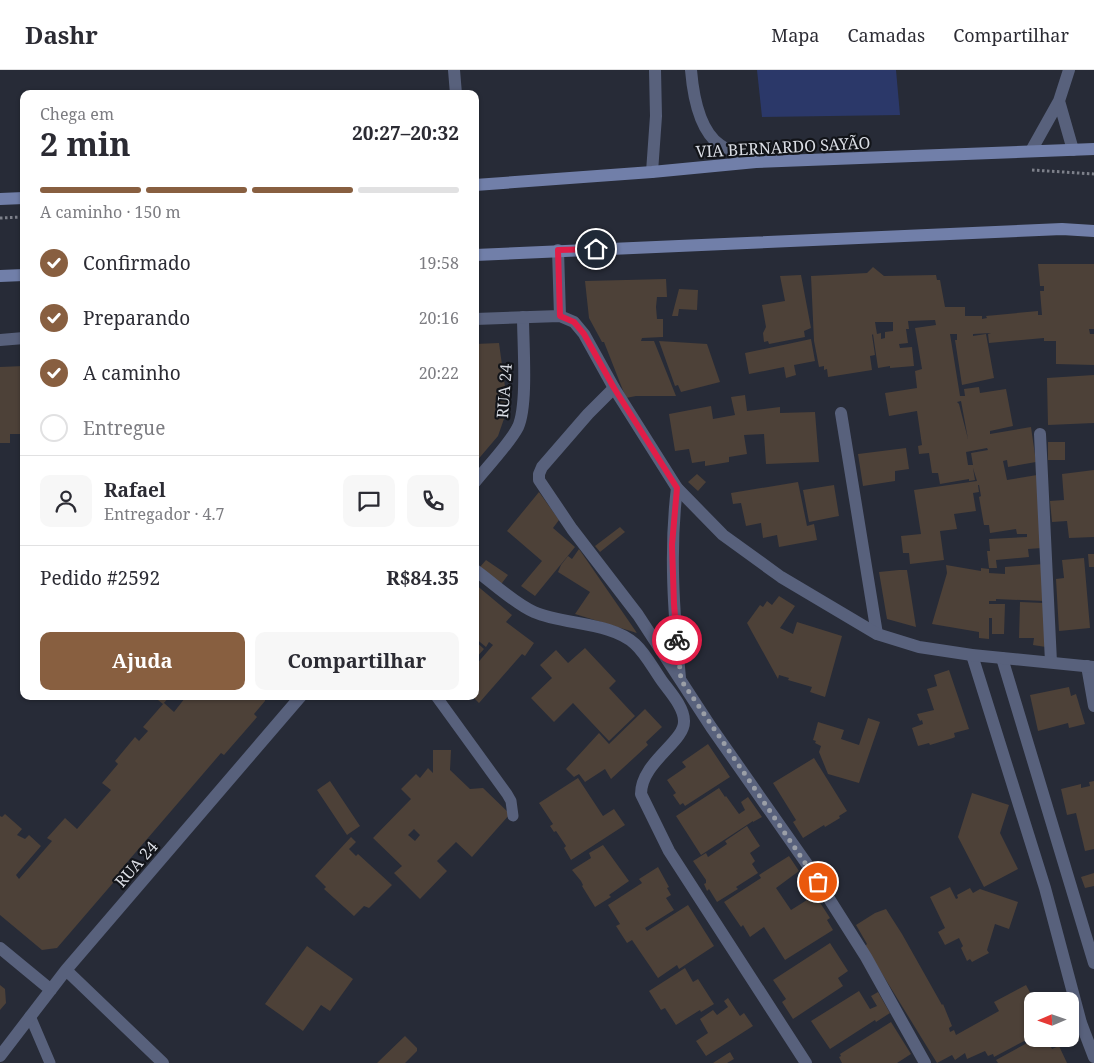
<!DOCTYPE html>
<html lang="pt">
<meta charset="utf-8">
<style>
body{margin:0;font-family:"Noto Serif",serif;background:#f7f7f7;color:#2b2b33;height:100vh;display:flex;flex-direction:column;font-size:19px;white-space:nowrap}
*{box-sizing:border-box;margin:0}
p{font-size:16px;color:#7c7c81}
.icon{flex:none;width:28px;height:28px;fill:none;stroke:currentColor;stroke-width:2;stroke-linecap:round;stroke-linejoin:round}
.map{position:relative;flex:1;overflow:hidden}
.side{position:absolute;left:20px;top:20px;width:459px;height:610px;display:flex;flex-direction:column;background:#fff;border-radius:10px;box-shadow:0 1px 4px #0004}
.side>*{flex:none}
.needle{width:32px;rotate:268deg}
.buttons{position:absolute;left:1024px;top:922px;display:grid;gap:10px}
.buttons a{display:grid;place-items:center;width:55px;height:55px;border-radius:10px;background:#fff;box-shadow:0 1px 4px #0004;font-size:25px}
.pin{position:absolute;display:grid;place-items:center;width:42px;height:42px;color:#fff;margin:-21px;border:2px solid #fff;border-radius:50%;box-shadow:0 1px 5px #0007}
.courier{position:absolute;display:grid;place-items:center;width:50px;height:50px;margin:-25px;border:4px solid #e11d48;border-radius:50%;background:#fff;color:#222;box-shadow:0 1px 6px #0007}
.summary em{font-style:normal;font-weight:700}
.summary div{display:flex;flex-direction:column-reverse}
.summary{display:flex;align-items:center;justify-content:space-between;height:85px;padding:0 20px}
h1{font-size:32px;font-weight:700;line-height:38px}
.bar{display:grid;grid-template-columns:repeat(4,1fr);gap:8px 5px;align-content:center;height:60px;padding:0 20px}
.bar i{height:6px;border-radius:4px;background:#e1e1e2}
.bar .active{background:#885f40}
.bar p{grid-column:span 4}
.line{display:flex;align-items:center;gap:12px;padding:0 20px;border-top:1px solid #e1e1e2}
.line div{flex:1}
.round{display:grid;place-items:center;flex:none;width:52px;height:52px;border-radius:10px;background:#f7f7f7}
ol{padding:0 20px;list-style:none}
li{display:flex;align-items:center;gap:15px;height:55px}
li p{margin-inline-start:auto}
li .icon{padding:5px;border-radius:50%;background:#885f40;color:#fff;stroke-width:4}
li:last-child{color:#7c7c81}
li i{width:28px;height:28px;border:2px solid #e1e1e2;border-radius:50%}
.action{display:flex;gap:10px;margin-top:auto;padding:10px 20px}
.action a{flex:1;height:58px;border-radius:10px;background:#885f40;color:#fff;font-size:20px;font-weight:700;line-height:58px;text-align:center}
.action a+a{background:#f7f7f7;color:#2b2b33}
header{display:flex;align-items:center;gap:30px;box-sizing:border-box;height:70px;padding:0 25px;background:#fff;border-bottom:1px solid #e1e1e2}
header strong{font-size:24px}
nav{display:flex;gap:28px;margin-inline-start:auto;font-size:18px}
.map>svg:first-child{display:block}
</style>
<header>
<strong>Dashr</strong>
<nav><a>Mapa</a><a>Camadas</a><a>Compartilhar</a></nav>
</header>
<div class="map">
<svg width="1094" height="993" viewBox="0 0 1094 993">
<rect width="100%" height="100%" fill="#272b37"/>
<path fill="#2b3869" d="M757 0H896L900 45 762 47Z"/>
<path fill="#4d4138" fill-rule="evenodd" d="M1038 194H1094V259H1089L1090 264H1094V295L1056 294V271H1044V268L989 273 988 264 991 263 973 264V266L986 264 994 308 962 315 955 270H957V264H950L960 326H965L964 319 979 317 980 323 1006 319 1013 356 990 361V364L1031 357 1036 392 1008 397 1007 390 1003 391 1007 410 1037 405 1042 478 1028 479 1029 487 996 490 997 498H989L987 481H990L989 469 1027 467V464H1017L1016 459 990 463 989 455H984L979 427 981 426 979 415H978L979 422 973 423 976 441 954 444 957 459 940 461 944 490 910 494 909 483H903L901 466 921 464 914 420 977 411 973 398 975 410 969 411V409L940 414 938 403H932L929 383 919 384 918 376 922 375 917 341 889 346 885 323 917 318 915 301 922 299 915 258 936 255 935 250 908 251 909 259H906L908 273 899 274 900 278 912 277 914 296 890 298V296L878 298 873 264 872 265 875 285 870 286 872 300 828 307 827 299 824 300V296L819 297 814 271 811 206 867 203 873 197 884 206 936 205 937 210H940L945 237H965V246H982V249L987 248 986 246 1038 241V245H1042L1040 221H1044V216H1040ZM875 252H893V261L885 262V268L881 269V263L877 264ZM961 331 968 369 959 334 957 332ZM987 378 988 380 971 383 973 395H968L966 382Z
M801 205 811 258 804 261 805 267 769 274 768 271 764 272 763 263 766 257 762 235 785 231 780 206Z
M666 209 667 227H657L656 237 657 249H663V267L642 268 641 271H654L676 326H636L626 328 604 272H602L589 248 585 211Z
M679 219 698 220 697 240 679 239 678 246H672Z
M811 269 815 291 794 295 796 305 786 308 784 297 749 304 745 283Z
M659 271 707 274 720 312 681 322 678 315 675 316Z
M499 273 505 317H501L502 324H505L506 343 498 366 475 393V274Z
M24 296V364H10V373H0V297Z
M1094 305V353L1048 355 1047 308Z
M745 325 747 341 780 337V343L815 342 819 392 766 394 764 364 744 365 747 384 729 387V392L705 396V391L692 393 689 379 675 381 669 344 711 336 713 349 735 345 731 327Z
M1048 372H1065V390H1048Z
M906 378 909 399 895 401V411L863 416 858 384Z
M1094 400V467L1069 468 1067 451 1052 452 1050 431 1064 430 1062 404Z
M697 404 706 412 698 421 688 412Z
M798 412 807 456 814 454 817 470 779 477 777 465 763 468 761 453 746 456 741 433 733 434 731 423Z
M834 415 839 446 809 452 803 420Z
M539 422 559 450 553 458 575 477 535 526 521 516 542 491 507 461Z
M620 457 625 462 600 482 595 476Z
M579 479 637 563 575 544 590 522 558 502 561 495 568 486 572 489Z
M1088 484H1094V497H1089Z
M1084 488 1090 558 1059 561 1056 509 1064 508 1062 490Z
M486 490 508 505 502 513 496 514 480 497Z
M1044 494 1045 531 996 529V531H989V534H1005L1004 564H992V548H989V569L979 568V562L932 554 947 503 946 495 981 501V498L989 499V503L1005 504V497Z
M899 500H907L916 557 887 549 879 502Z
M475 514 512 545 506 552 534 573 525 586 522 584 479 633 472 626H475V596L493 575 489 572 486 577 475 568Z
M779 526 795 536 780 558 793 564 797 552 842 566 825 627 810 622 812 617 788 610 789 608 779 605 778 609 747 553 760 535 763 537 767 531 772 535Z
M1020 532 1044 533 1046 577 1033 575 1034 568H1019Z
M475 571 484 579 475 589Z
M585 578 616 611 609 618 635 646 609 671 573 633 554 652 531 628 552 608 540 595 556 580 568 593Z
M949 600 969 659 954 663 955 667 953 668 930 675 929 673 918 676 912 658 923 654 922 650 920 651 917 644 934 640 927 619 937 616 934 605Z
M1069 617 1071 626 1076 624 1085 654 1069 658 1068 653 1038 661 1030 625Z
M153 626H170L163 634Z
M183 626H265V631L254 644 257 647 224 685 221 683 123 797 125 799 57 878 42 880 0 845V746L2 747 5 744 22 759 17 765 25 769 29 765 41 776 16 805 19 809 52 771 47 768 65 748 77 759 111 720 102 713 118 694 115 691 135 667 139 671 148 661 143 657 164 633 174 642 185 628Z
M645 639 662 657 646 672 648 675 611 709 605 699 585 712 579 704 574 707 566 699 599 663 609 674Z
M868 648 880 652 859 713 828 704 819 682 821 676 815 673 816 671 813 670 818 652 844 660 841 669 859 675Z
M708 674 730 707 685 736 683 733 680 735 673 725 676 723 667 710 686 697 682 692Z
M433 680H451L450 700 470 719 483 718 510 744 472 787 456 772 437 791 447 801 420 829 394 803 402 796 373 768 411 729 401 719 416 704 420 708 428 698 433 703ZM414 759 420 765 415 771 408 765Z
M814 688 847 741 839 746 840 748 825 757 824 755 803 768 793 752 796 750 773 713Z
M578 708 603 746 614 739 625 755 571 790 564 778 566 776 556 761 554 762 550 756 553 754 539 733Z
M330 711 360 756 347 765 317 720Z
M1094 711V779L1085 781 1076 743 1067 745 1061 719 1081 714V718L1090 716 1089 712Z
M719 718 725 727 726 726 739 744 745 740 741 732 748 727 762 747 753 752V751L701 785 676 746Z
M972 723 1009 735 1000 763 1018 799 984 817 958 767Z
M747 756 760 776 750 783 755 791 752 794 758 803 736 817 738 819 717 832 709 819 707 821 704 814 706 813V810L693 791 706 783 708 787 727 774 725 771Z
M351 767 356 772 349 779 356 786 358 784 392 815 369 838 364 836 354 846 324 819 326 817 315 806Z
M603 775 629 811 609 825 611 827 595 837 582 816 583 815 581 811 572 800 591 788 589 783Z
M789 786 799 801 776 818 791 840 815 825 830 848 827 850 833 860 785 890 764 857 750 867 743 855 741 857 724 832 761 808 759 805Z
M658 797 669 817 667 818 671 825 666 828 674 840 645 858 647 861 688 835 714 876 679 899 677 895 658 908 632 870 627 873 616 856 620 854 608 835 642 813 639 809Z
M1094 803V816L1085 818 1081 807Z
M950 817 956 829 958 828 957 825 970 818 973 823 980 819 1018 832 1009 859 995 854 987 880 989 883 972 892 970 889 967 891 961 878 963 876 959 868 945 875 938 862 945 858 930 827Z
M886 839 902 864 942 935 943 934 952 956 949 958 950 962 954 960 956 965 999 941 994 932 1026 915 1033 928 1035 926 1037 931H1032V963L1031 964 1032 969H1047L1052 979 1059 976 1067 993H998L996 990 1029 972 1028 969 994 987 993 984 988 986 985 981 967 989 965 983 955 990 952 985 937 993 865 876 867 874 856 855 875 843Z
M830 873 848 901 838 908 843 916 793 949 782 932 786 929 773 910Z
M307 876 353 909 330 941 321 935 303 961 265 934Z
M685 898 693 912 698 909 714 934 701 942 700 940 676 955 665 938 661 940 649 921Z
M0 915 5 919 6 933 0 940Z
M859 921 870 939 877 936 871 926 878 922 890 943 876 952 875 950 830 979 811 951Z
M728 928 740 946 744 943 753 956 706 986 696 971 708 963 700 949 713 940 717 945 728 937 724 931Z
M891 952 911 984 897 993H842L839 987 841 986 840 984Z
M405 966 417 978V981L405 993H377Z
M730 982 734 989 727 993H713Z"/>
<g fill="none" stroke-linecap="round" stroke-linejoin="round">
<path stroke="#7d808a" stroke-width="3" stroke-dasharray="2.5 2.5" stroke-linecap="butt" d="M1032 100 1094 104
M0 148 23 147"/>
<path stroke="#58617c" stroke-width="11" d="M436 626 507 724 511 731 513 746
M30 946 50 993"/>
<path stroke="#58617c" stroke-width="12" d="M454 0 456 24
M614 318 588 344 542 397 539 404V410L572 459 638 545 711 657 809 797 866 887 925 993
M841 343 877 564
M1040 364 1051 592
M475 412C487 397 510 373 518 357 528 335 523 274 523 247
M677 418C669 482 674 544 680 608
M475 500C492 512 515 534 534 542 564 555 611 552 635 574 646 584 654 600 662 611 670 622 684 637 684 651 685 672 641 692 641 724L669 781 806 993
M972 585 1045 818 1081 953 1094 987
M1002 588 1094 893
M1087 596 1094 636
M0 878 51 920
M66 900 163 993
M0 986 66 900 301 626"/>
<path stroke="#58617c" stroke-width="12" d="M691 0C693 24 699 60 720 75 731 83 744 87 756 92
M1059 31 1073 80
M1031 81 1059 31 1069 0
M652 102 656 46 655 0
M558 180 560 246
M475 249 560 246 574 252 584 264 614 318 677 418 723 465 781 507 877 564 919 577 972 585 1094 597
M0 270 24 268"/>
<path stroke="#717fa9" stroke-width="12" d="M475 115 652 102 756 92 1094 79
M0 129 24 128
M475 185 1062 159 1094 161
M0 206 24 205"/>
</g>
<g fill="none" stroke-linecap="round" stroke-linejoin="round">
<path stroke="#9b9fa7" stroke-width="5" stroke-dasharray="0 9" d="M677 570 681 610 818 812"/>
<path stroke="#e11d48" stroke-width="6" d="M596 179 558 180 560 246 574 252 584 264 614 318 677 418 672 475 674 534 677 570"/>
</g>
<g text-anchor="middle" stroke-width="4.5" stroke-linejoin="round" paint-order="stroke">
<g font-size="16" fill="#dadde4" stroke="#121419">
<text transform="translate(783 77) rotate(-3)" y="6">VIA BERNARDO SAYÃO</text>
<text transform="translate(504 321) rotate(-86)" y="6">RUA 24</text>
<text transform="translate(136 794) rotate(-49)" y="6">RUA 24</text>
</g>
</g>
</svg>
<div class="buttons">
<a><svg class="needle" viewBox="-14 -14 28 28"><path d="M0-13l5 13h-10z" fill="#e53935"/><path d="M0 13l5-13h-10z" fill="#7c7c81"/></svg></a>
</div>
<div class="pin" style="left:818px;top:812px;background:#ea580c"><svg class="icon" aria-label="bag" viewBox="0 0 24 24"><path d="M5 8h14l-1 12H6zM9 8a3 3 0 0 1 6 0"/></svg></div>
<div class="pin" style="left:596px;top:179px;background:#1f2937"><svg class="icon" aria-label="home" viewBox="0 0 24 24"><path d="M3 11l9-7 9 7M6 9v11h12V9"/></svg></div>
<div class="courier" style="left:677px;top:570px"><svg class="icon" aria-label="bike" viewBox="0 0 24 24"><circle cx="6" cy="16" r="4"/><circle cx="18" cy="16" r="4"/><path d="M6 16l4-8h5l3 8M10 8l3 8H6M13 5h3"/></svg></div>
<section class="side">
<div class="summary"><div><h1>2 min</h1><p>Chega em</p></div><em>20:27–20:32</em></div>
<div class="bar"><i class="active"></i><i class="active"></i><i class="active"></i><i></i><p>A caminho · 150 m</p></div>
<ol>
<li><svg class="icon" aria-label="check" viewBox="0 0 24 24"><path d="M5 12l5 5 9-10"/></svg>Confirmado<p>19:58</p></li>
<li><svg class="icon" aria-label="check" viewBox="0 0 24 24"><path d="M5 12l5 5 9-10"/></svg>Preparando<p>20:16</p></li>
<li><svg class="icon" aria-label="check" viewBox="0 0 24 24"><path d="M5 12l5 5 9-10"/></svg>A caminho<p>20:22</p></li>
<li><i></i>Entregue</li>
</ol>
<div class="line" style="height:90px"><a class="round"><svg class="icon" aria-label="person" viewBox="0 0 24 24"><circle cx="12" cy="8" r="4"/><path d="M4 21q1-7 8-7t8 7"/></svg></a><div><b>Rafael</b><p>Entregador · 4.7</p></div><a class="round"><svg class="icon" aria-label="chat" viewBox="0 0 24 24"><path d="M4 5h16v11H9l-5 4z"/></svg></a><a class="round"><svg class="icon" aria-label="phone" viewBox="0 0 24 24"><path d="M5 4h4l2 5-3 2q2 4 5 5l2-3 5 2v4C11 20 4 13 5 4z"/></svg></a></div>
<div class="line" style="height:65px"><div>Pedido #2592</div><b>R$84.35</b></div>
<div class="action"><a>Ajuda</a><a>Compartilhar</a></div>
</section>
</div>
